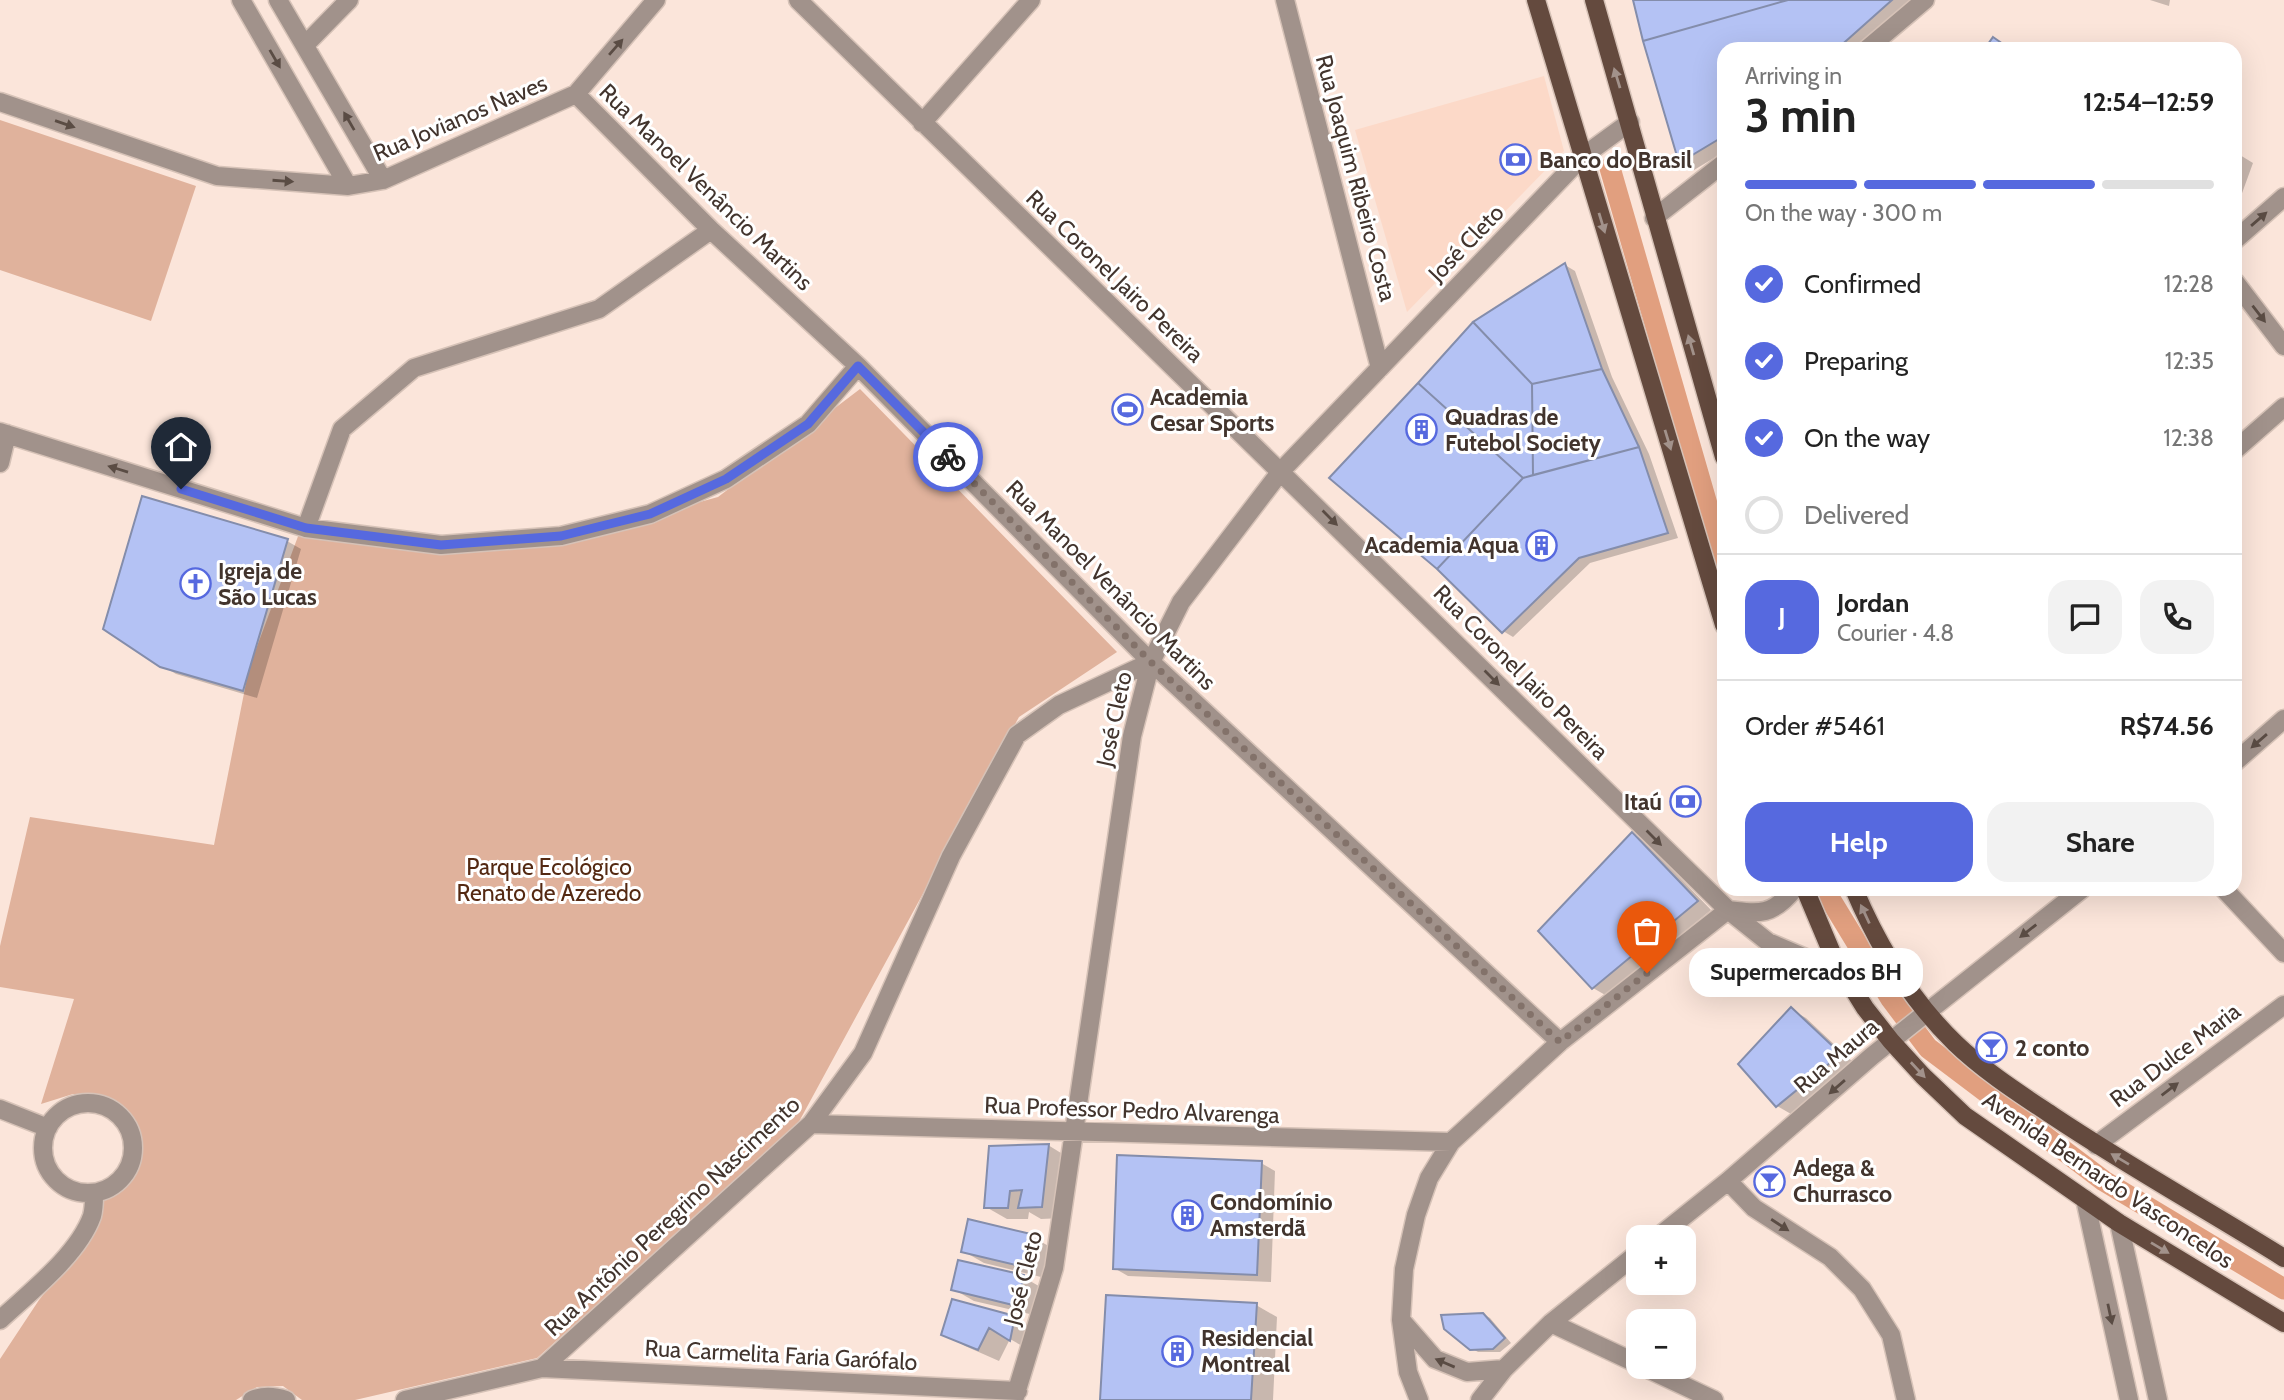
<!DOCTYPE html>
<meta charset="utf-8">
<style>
body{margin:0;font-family:Cabin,sans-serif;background:#f2f2f2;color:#222;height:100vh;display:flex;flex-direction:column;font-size:26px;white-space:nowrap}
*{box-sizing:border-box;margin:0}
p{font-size:23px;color:#767676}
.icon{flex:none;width:38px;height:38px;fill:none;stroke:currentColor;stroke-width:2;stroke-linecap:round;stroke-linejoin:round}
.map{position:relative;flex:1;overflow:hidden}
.sheet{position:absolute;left:1717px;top:42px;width:525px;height:854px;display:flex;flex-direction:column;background:#fff;border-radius:21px;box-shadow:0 7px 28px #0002}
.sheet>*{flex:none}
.tools{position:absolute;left:1626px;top:1225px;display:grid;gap:14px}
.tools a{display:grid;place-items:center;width:70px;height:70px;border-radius:14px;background:#fff;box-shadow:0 7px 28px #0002;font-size:35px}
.pin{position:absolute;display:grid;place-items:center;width:60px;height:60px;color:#fff;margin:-72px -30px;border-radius:50% 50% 50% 0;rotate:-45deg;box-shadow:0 0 7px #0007}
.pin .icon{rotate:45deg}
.courier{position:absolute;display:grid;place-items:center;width:70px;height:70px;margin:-35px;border:5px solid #5669df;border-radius:50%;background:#fff;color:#222;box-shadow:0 2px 9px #0007}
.bubble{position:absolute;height:49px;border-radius:21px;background:#fff;box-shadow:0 7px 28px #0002;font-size:23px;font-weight:700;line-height:49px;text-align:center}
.overview em{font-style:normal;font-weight:700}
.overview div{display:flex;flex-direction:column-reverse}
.overview{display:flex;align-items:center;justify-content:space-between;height:119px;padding:0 28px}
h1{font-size:46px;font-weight:700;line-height:52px}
.bar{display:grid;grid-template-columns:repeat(4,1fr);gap:10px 7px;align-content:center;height:84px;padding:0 28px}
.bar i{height:9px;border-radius:5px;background:#e0e0e0}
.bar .on{background:#5669df}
.bar p{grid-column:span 4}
.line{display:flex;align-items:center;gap:18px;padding:0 28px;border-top:2px solid #e0e0e0}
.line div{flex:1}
.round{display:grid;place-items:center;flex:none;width:74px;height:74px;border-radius:21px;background:#f2f2f2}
ol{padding:0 28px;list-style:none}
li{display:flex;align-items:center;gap:21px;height:77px}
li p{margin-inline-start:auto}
li .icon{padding:7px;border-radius:50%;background:#5669df;color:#fff;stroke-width:4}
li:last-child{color:#767676}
li i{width:38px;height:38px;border:4px solid #e0e0e0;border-radius:50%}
.cta{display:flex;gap:14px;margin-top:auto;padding:14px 28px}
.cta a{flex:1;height:80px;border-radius:21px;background:#5669df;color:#fff;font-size:28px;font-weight:700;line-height:80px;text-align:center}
.cta a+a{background:#f2f2f2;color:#222}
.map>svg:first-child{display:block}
</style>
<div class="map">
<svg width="2284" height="1400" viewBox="0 0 2284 1400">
<rect width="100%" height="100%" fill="#fbe5da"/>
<path fill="#fcd9c8" d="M1544 76 1564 151 1407 312 1355 130Z"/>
<path fill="#e0b29c" d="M0 120 196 186 151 321 0 270Z
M860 389 1117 652 1019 717 795 1129 537 1358 355 1400H302L283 1386 257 1387 236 1400H0V1359L39 1300 85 1243 105 1197 136 1175 141 1132 116 1105 73 1094 41 1104 74 999 0 987V946L30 817 214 845 249 668 300 531 441 552 565 539 718 497Z"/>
<path fill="#0003" d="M1635 0H1914L1860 49H1724V152L1694 170 1681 162 1644 41Z
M2150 0H2170L2169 6Z
M2235 128 2239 131 2237 139 2235 138Z
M2235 152 2253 163 2241 196 2235 194Z
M1565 265 1575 271 1612 377 1649 454 1678 538 1590 563 1513 637 1503 631 1438 568Z
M287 541 301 549 257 698 176 674 161 665Z
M1633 834 1646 842 1711 910 1607 996 1593 988Z
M1792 1010 1806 1018 1854 1063 1791 1114 1777 1106Z
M1048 1145 1069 1158 1063 1218 1041 1219 1029 1212 1028 1219H1007L986 1207Z
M1261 1163 1275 1171 1271 1282 1128 1276 1114 1268Z
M970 1221 1031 1236 1052 1248 1045 1278 984 1263 963 1251Z
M1023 1277 1044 1289 1038 1316 974 1301 953 1289Z
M1256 1305 1277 1317 1273 1400H1102Z
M1483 1314 1490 1318 1511 1343 1500 1352H1478L1471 1348Z
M1014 1318 1035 1330 1031 1351 1010 1339 999 1361 965 1346 944 1334Z"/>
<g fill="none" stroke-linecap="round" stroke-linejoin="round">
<path stroke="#e19f7f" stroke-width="21" d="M1610 168 1724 563
M1824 889 1891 999 1928 1048 2104 1181 2284 1289"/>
</g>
<path fill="#b4c2f4" stroke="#848dab" stroke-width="2" d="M1633 0H1788L1643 41Z
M1788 0H1892L1837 49H1724V136L1679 163 1643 41Z
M1993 37 2010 49H1988L1986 47Z
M1565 263 1602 369 1532 384 1473 322Z
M1473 322 1532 384 1533 475 1523 478 1418 383Z
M1602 369 1639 447 1533 475 1532 384Z
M1418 383 1523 478 1437 569 1329 478Z
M1639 447 1668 533 1579 558 1502 633 1437 569 1523 478Z
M142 496 288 539 243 691 160 667 103 629Z
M1632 832 1698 901 1592 989 1538 931Z
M1791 1007 1841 1054 1776 1107 1738 1064Z
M1049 1144 1042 1207 1018 1208 1022 1190 1010 1191 1008 1208H984L989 1146Z
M1117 1155 1262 1161 1257 1275 1113 1269Z
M968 1219 1031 1234 1024 1267 961 1252Z
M958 1260 1024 1275 1017 1306 951 1290Z
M1106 1295 1257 1303 1251 1400H1100Z
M952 1299 1015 1316 1010 1341 989 1328 978 1350 941 1335Z
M1483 1313 1505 1338 1493 1349 1470 1350 1444 1329 1441 1315Z"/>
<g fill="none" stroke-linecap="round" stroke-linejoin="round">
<defs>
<path id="minor" d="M241 0 348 186
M278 0 383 180
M798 0 1728 910 1768 942 1843 974
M1285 0 1380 368
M305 45 349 0
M1867 49 1925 0
M576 94 711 230 858 366 1151 662 1560 1042
M0 102 217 176 348 186 383 180 576 94 656 0
M922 123 1031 0
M1654 218 1724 163
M2235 240 2284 197
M2235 282 2284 346
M0 432 306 528 441 545 561 536 650 514 726 479 808 424 858 366
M2235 450 2284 407
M0 463 7 434
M306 528 342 429 414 368 599 309 711 230
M2235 762 2284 719
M2224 889 2284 953
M1728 910C1760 914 1772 916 1794 889
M43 1148a45 45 0 1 1 90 0a45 45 0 1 1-90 0Z
M0 1109 48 1128
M811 1124 1451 1142
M2096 1145 2284 1005
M1728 1181 1754 1208 1830 1257 1862 1289 1891 1335 1906 1400
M2085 1199 2129 1400
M2119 1223 2158 1400
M1658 1237 1728 1181 1872 1056 2082 889
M0 1320C30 1292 78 1255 92 1216 94 1209 94 1201 94 1194
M1401 1320 1435 1359 1467 1372 1504 1369
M1551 1323 1638 1364
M1644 1367 1714 1400
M542 1368 1018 1391
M252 1400C264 1395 274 1396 286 1400
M405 1400 542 1368 811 1124 863 1053 951 856 1017 735 1059 705 1151 662
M1014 1400 1054 1268 1132 736 1151 662 1181 602 1281 471 1582 157 1630 122
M1419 1400 1408 1372 1401 1320 1404 1269 1416 1215 1429 1178 1451 1142 1560 1042 1728 910
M1480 1400 1504 1369 1551 1323 1638 1253"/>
<path id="major" d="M1536 0 1724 625
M1594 0 1724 457
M1805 889 1834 958 1865 1008 1891 1041 1923 1076 1965 1116 2119 1223 2284 1323
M1854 889C1878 946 1911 1000 1955 1043 1984 1071 2020 1094 2053 1116 2128 1166 2207 1210 2284 1258"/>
</defs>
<use href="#minor" stroke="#d6c2b7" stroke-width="21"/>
<use href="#major" stroke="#d6c2b7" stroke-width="21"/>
<use href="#minor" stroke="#a1928b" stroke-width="18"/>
<use href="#major" stroke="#644a3e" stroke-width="18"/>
</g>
<defs><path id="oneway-solid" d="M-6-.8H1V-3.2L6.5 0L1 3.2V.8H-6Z" transform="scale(1.75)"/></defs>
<g fill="#5a4c44">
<use href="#oneway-solid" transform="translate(616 47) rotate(-49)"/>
<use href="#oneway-solid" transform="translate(275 59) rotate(60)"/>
<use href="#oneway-solid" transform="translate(349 121) rotate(-120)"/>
<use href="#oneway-solid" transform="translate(65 124) rotate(19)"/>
<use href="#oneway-solid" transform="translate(283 181) rotate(4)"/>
<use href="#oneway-solid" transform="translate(2259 219) rotate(-41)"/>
<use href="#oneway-solid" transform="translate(2259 314) rotate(52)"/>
<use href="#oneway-solid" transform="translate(118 469) rotate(-163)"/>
<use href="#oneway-solid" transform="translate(1330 518) rotate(45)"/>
<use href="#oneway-solid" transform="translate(1492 678) rotate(45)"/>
<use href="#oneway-solid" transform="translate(2259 741) rotate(139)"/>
<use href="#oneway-solid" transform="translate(1654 838) rotate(45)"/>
<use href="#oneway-solid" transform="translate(2028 931) rotate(142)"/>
<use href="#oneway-solid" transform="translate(1837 1087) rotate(139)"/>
<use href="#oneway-solid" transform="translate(2170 1089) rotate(-37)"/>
<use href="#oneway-solid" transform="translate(1780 1225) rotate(33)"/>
<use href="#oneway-solid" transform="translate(2110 1314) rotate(78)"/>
<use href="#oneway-solid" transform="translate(1445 1363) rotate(-157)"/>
</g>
<g fill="#a2928b">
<use href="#oneway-solid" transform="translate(1617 78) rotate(-107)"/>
<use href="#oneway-solid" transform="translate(1602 223) rotate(73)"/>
<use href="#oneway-solid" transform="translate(1691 345) rotate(-106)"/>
<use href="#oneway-solid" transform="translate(1668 440) rotate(73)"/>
<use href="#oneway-solid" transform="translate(1865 914) rotate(-115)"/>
<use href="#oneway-solid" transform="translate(1918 1070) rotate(47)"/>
<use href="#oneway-solid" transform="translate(2120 1159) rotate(-149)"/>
<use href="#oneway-solid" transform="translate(2160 1248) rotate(31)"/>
</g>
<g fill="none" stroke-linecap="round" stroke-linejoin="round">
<path stroke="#83726a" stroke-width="7" stroke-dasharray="0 12.6" d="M948 457 1151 662 1560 1042 1647 973"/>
<path stroke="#5669df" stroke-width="9" d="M181 489 306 528 441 545 561 536 650 514 726 479 808 424 858 366 948 457"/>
</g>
<defs>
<symbol id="bank-ring" viewBox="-11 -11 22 22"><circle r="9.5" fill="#fff" stroke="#5669df" stroke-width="1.5"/><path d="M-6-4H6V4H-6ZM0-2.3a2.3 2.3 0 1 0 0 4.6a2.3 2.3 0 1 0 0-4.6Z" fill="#5669df"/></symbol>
<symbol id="stadium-ring" viewBox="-11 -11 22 22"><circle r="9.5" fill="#fff" stroke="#5669df" stroke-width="1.5"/><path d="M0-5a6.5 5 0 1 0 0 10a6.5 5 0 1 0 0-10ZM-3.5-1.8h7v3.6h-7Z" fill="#5669df"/></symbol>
<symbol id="building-ring" viewBox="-11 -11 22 22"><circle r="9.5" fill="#fff" stroke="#5669df" stroke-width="1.5"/><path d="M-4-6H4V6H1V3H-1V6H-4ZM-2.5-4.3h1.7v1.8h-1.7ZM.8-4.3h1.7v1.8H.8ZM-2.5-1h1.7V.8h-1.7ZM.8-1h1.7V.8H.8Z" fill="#5669df"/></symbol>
<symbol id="church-ring" viewBox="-11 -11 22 22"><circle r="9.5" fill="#fff" stroke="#5669df" stroke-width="1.5"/><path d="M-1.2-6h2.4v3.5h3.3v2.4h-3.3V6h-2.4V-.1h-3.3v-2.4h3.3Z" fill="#5669df"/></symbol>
<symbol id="bar-ring" viewBox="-11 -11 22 22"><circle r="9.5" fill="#fff" stroke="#5669df" stroke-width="1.5"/><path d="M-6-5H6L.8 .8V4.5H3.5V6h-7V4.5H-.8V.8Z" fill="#5669df"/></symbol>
</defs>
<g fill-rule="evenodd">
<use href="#bank-ring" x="1498" y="142" width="35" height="35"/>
<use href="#stadium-ring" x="1110" y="392" width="35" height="35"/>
<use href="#building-ring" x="1404" y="412" width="35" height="35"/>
<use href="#building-ring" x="1524" y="528" width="35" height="35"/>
<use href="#church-ring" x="178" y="566" width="35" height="35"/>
<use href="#bank-ring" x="1668" y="784" width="35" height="35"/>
<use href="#bar-ring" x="1974" y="1030" width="35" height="35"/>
<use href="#bar-ring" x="1752" y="1164" width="35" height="35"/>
<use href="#building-ring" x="1170" y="1198" width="35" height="35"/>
<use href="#building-ring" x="1160" y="1334" width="35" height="35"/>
</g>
<g text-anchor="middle" stroke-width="6" stroke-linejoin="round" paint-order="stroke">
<g font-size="23" fill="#42342d" stroke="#fff">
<text transform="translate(460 118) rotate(-23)" y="8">Rua Jovianos Naves</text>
<text transform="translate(1356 178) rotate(75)" y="8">Rua Joaquim Ribeiro Costa</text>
<text transform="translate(706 187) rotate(44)" y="8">Rua Manoel Venâncio Martins</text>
<text transform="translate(1466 243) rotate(-46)" y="8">José Cleto</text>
<text transform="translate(1115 276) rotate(44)" y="8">Rua Coronel Jairo Pereira</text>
<text transform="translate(1111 585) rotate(45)" y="8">Rua Manoel Venâncio Martins</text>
<text transform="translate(1521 672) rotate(45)" y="8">Rua Coronel Jairo Pereira</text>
<text transform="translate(1114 719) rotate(-78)" y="8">José Cleto</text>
<text transform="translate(2175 1055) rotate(-37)" y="8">Rua Dulce Maria</text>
<text transform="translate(1836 1056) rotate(-40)" y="8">Rua Maura</text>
<text transform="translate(1132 1110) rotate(2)" y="8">Rua Professor Pedro Alvarenga</text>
<text transform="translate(2108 1180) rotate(34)" y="8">Avenida Bernardo Vasconcelos</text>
<text transform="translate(672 1216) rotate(-43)" y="8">Rua Antônio Peregrino Nascimento</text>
<text transform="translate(1023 1278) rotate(-76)" y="8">José Cleto</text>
<text transform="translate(781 1355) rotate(3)" y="8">Rua Carmelita Faria Garófalo</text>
</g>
<g font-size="23" font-weight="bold" fill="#42342d" stroke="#fff" text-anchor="start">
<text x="1539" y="168">Banco do Brasil</text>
<text x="1150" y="405">Academia<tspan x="1150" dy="26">Cesar Sports</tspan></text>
<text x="1445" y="425">Quadras de<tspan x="1445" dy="26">Futebol Society</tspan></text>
<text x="1519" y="553" text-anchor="end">Academia Aqua</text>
<text x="218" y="579">Igreja de<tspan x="218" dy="26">São Lucas</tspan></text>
<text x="1662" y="810" text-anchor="end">Itaú</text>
<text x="2015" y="1056">2 conto</text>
<text x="1793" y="1176">Adega &amp;<tspan x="1793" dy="26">Churrasco</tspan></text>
<text x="1210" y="1210">Condomínio<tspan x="1210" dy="26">Amsterdã</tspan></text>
<text x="1201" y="1346">Residencial<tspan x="1201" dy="26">Montreal</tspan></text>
</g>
<g font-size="23" fill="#542912" stroke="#fff">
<text x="549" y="875">Parque Ecológico<tspan x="549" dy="26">Renato de Azeredo</tspan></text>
</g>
</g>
</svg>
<div class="tools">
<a>+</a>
<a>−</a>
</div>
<div class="pin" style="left:1647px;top:973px;background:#ea580c"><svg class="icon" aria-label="bag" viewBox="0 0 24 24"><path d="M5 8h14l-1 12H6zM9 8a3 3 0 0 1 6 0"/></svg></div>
<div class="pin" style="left:181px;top:489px;background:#1f2937"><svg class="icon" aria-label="home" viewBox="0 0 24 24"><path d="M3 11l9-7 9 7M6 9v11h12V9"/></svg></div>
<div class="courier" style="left:948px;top:457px"><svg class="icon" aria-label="bike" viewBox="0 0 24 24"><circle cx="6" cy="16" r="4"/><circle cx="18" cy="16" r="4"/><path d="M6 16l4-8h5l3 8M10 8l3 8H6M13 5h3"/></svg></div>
<div class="bubble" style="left:1689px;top:948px;width:234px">Supermercados BH</div>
<section class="sheet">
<div class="overview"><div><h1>3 min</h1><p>Arriving in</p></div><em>12:54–12:59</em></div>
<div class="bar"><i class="on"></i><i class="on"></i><i class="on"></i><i></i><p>On the way · 300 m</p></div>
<ol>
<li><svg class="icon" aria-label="check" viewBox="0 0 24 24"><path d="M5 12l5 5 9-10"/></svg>Confirmed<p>12:28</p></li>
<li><svg class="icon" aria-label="check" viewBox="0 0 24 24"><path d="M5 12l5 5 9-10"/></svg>Preparing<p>12:35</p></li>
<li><svg class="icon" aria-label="check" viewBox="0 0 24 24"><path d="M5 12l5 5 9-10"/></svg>On the way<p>12:38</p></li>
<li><i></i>Delivered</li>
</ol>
<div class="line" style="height:126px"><b class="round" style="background:#5669df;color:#fff">J</b><div><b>Jordan</b><p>Courier · 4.8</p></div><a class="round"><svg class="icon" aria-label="chat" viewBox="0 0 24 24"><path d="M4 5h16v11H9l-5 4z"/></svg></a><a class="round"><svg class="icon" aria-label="phone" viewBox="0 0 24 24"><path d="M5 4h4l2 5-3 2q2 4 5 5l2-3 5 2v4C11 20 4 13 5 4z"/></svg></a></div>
<div class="line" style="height:91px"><div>Order #5461</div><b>R$74.56</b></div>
<div class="cta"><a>Help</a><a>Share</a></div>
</section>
</div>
